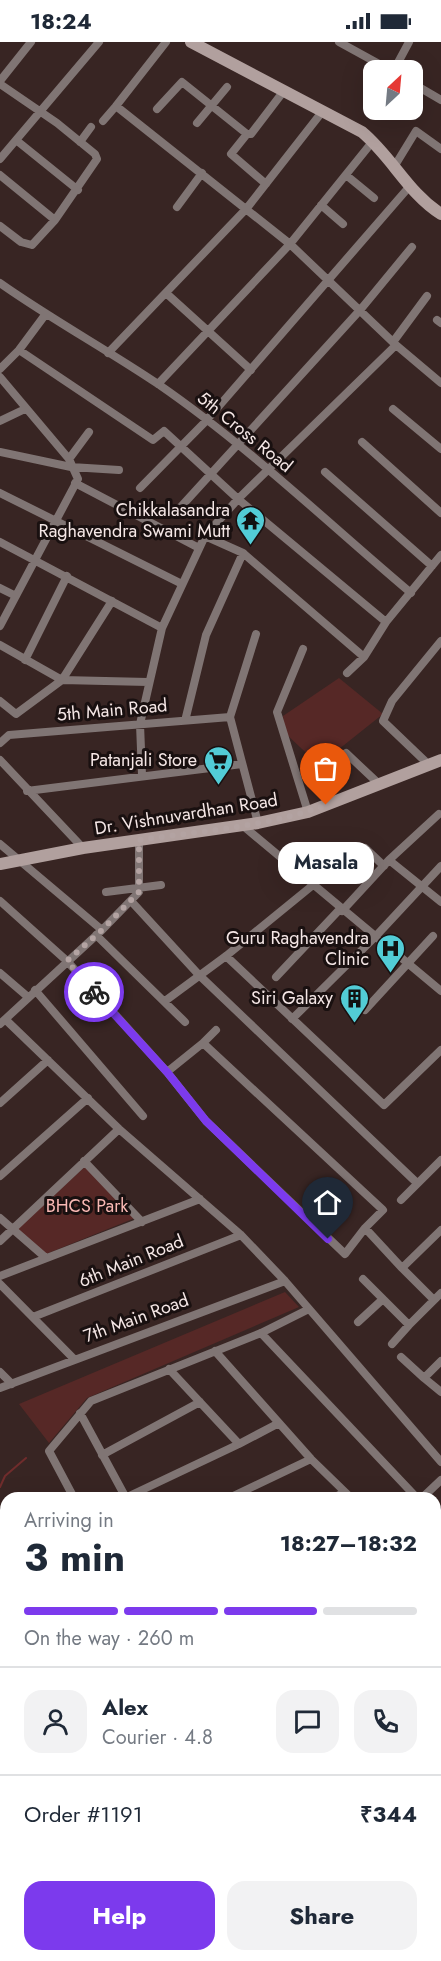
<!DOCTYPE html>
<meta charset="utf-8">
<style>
body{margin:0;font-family:Jost,sans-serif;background:#f2f2f3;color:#1f2937;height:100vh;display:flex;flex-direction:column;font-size:22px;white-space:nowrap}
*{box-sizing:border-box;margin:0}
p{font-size:20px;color:#747a83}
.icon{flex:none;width:33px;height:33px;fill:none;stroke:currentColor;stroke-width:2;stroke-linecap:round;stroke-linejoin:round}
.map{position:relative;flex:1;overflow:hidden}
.panel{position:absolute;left:0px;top:1450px;width:441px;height:470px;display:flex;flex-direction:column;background:#fff;border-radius:18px 18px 0 0;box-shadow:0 6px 24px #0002}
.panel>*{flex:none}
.needle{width:39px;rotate:26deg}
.tools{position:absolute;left:363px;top:18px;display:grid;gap:12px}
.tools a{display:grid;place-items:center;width:60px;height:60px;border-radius:12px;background:#fff;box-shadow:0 6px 24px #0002;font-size:30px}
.pin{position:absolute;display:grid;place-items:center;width:51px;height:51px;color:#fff;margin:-62px -26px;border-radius:50% 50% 50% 0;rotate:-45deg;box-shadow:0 0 6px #0007}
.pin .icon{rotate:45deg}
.courier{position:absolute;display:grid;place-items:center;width:60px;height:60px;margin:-30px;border:4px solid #7c3aed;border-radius:50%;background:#fff;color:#222;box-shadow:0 2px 8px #0007}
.bubble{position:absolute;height:42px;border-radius:18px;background:#fff;box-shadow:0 6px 24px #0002;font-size:20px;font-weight:700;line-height:42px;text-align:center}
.head em{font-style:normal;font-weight:700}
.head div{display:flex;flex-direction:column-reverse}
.head{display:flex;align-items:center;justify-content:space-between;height:102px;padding:0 24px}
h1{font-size:39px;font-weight:700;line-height:45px}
.bar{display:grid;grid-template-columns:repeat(4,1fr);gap:9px 6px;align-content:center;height:72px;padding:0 24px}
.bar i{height:8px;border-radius:4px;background:#e0e1e3}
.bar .on{background:#7c3aed}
.bar p{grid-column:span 4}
.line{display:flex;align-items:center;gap:15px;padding:0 24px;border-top:2px solid #e0e1e3}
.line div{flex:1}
.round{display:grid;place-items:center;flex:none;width:63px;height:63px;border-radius:18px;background:#f2f2f3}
.action{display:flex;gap:12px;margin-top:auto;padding:12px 24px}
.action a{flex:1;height:69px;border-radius:18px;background:#7c3aed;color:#fff;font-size:24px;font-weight:700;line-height:69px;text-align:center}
.action a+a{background:#f2f2f3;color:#1f2937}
.status{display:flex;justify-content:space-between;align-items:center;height:42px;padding:0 30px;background:#fff;direction:ltr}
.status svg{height:16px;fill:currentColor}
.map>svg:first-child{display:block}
</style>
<div class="status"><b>18:24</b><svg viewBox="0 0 49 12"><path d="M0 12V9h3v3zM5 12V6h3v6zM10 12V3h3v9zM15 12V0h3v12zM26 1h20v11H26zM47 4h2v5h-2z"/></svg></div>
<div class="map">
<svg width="441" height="1919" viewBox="0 0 441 1919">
<rect width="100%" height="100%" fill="#382523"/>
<path fill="#562826" d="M339 636 383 672 319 723 285 691 283 674Z
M89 1121 140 1174 46 1212 17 1187Z
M285 1250 299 1265 87 1356 49 1401 19 1362Z
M0 1602 6 1607V1914H97L93 1919H0Z"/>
<path fill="#702c2c" d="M0 1638 6 1642V1912L0 1909Z"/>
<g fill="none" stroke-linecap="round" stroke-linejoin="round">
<path stroke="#702c2c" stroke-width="2" d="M0 1445 5 1434 26 1416
M435 1864 441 1865
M60 1914 61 1919"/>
<path stroke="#807574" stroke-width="8" d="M339 0 390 28
M394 28 409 0
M0 39 31 0
M412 41 441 58
M0 42 57 81 95 112 97 117 55 178 32 203 21 200 0 184
M157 67 182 40 247 92
M103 79 116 64
M197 81 227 45
M16 98 78 148
M80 100 91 85
M0 117 99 0
M394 125 416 89 441 107
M0 133 55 178
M346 133 374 156
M266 142 231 112 247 92H251L283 50
M321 163 343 182
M177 165 202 131
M0 241C51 277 106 307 158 342 248 404 328 481 411 551
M166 251 251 328
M437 278 441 281
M393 300 427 254
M396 303 441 341
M19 308 153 398 164 389 238 457 386 580
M108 311 247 166 322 70
M0 327 19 308 45 273
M0 335 69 417 78 437 0 584
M158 342 290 202 373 99
M393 367 441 407
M0 379 25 367
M362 400 441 471
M0 410 71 425 119 428
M69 417 89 390
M325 430 432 524
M75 441 199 506
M140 446 206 379 409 145
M0 451 182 542
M178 468 361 267 412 205
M205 494 243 511 364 615 386 580 441 513
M0 500 162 586
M0 546 16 554
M256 592 230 675 258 781
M0 603 62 638 148 640
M303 607 277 670 308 770
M25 618 67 534
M347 631 364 615
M0 659 16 672 62 638 112 559
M185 679 206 593 243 511
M0 701 9 693 230 675
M346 711 379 742
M0 718 83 806
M429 723 383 679 392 659 441 599
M142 733 140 682 162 586 205 494 238 457 396 303 290 202 116 64 166 0
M27 749 242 722
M242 783 441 949
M0 802 102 888
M365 806 384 824
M389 818 441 860
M106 850 161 843
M0 859 67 919 167 1030 206 1079 345 1212 365 1186 383 1168 203 1001 167 1030
M131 859 199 933 417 1141
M342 869 389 818 439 772
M96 893 185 980
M226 914 384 1063 441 1008
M0 931 28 955
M276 935 340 867
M35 948 143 1074
M165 959 226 914 313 843
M365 968 433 894
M292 977 375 895 441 824
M6 978 119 1087 241 1193 285 1239 441 1420
M0 982 102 888 139 850V798
M203 1001 216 988
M0 1061 48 1018
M84 1119 142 1180
M0 1134 88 1056
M401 1158 441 1118
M0 1176 46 1216
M365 1186 402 1226 441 1188
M0 1199 119 1087
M402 1226 434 1258
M0 1234 200 1157
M363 1237 409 1283 441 1251
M0 1242 74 1317
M33 1275 241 1193
M358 1280 383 1257
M261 1291 417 1456
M392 1302 409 1283
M215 1309 311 1417 345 1450
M401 1315 424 1336
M441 1319 424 1336 441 1350
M0 1330 12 1342
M0 1346 285 1239
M80 1371 126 1456
M239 1402 279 1381
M102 1413 200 1360
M74 1456 49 1409 91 1359 261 1291 307 1268
M125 1456 239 1402 169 1327
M229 1456 311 1417
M333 1456 345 1450 351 1456
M422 1456 441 1438
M435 1508 441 1502
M0 1522 6 1527
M435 1568 441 1562
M435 1710 441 1706
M435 1721 441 1728
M435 1782 441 1777
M435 1838 441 1833
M435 1890 441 1893
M115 1914 122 1919
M180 1914 186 1919
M246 1914 251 1919
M220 1919 223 1914
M306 1919 310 1914
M381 1919 385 1914"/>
<path stroke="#b1a09e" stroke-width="12" d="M191 0 362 90C392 115 408 151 441 172
M0 822 83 806 258 781 308 770 441 718"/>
</g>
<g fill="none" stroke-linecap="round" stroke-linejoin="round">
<path stroke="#b3a3a2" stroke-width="6" stroke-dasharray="0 10.8" d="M94 950 67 919 102 888 139 850V798C201 789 267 785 326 763"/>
<path stroke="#7c3aed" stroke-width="8" d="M94 950 167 1030 206 1079 328 1197"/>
</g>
<defs>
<symbol id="temple-pin" viewBox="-11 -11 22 30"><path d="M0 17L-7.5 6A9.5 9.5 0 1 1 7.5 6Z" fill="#52ccd6" stroke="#191010"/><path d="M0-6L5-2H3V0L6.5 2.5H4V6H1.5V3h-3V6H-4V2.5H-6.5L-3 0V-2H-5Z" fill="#111"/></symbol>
<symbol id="supermarket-pin" viewBox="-11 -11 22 30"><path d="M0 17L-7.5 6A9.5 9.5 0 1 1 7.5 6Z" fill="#52ccd6" stroke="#191010"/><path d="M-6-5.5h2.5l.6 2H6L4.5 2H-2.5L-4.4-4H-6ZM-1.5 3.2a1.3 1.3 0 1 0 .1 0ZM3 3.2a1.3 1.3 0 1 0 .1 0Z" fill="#111"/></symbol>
<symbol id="hospital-pin" viewBox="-11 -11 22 30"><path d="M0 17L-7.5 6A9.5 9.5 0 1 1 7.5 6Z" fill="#52ccd6" stroke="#191010"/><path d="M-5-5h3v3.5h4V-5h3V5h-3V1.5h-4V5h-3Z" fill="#111"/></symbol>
<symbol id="building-pin" viewBox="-11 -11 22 30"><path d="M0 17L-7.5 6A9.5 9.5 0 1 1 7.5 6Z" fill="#52ccd6" stroke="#191010"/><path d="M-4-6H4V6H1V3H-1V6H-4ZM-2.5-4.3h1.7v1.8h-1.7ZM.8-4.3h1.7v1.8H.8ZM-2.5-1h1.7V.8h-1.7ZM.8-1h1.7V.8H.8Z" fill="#111"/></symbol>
</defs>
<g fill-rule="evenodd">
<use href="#temple-pin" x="234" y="462" width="33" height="45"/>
<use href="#supermarket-pin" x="202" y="702" width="33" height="45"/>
<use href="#hospital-pin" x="374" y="890" width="33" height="45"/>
<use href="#building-pin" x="338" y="940" width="33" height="45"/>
</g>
<g text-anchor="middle" stroke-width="6" stroke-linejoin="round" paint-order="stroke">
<g font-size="18" fill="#f5e7e6" stroke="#191010">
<text transform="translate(245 390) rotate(39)" y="6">5th Cross Road</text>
<text transform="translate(112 668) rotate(-5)" y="6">5th Main Road</text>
<text transform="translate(186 772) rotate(-9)" y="6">Dr. Vishnuvardhan Road</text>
<text transform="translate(131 1219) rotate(-22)" y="6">6th Main Road</text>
<text transform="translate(136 1276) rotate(-20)" y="6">7th Main Road</text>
</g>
<g font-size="18" fill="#f5e7e6" stroke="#191010" text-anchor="end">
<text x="230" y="474">Chikkalasandra<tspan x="230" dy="21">Raghavendra Swami Mutt</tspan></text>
<text x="197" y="724">Patanjali Store</text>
<text x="369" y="902">Guru Raghavendra<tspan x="369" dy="21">Clinic</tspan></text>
<text x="333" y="962">Siri Galaxy</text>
</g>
<g font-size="18" fill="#f9b8b4" stroke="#191010">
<text x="87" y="1170">BHCS Park</text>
</g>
</g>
</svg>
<div class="tools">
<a><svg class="needle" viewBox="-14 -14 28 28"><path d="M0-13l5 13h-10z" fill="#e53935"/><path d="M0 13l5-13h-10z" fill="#747a83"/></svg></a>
</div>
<div class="pin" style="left:326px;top:763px;background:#ea580c"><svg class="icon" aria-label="bag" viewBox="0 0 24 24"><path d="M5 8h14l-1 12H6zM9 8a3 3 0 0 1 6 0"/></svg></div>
<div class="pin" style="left:328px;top:1197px;background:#1f2937"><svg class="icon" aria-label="home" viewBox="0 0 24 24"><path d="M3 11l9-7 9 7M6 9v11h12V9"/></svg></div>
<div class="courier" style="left:94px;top:950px"><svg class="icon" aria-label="bike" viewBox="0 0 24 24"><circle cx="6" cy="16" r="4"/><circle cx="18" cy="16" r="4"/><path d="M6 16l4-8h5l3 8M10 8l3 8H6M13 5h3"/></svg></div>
<div class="bubble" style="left:278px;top:800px;width:96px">Masala</div>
<section class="panel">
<div class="head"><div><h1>3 min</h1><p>Arriving in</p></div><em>18:27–18:32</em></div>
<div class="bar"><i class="on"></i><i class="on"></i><i class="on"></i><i></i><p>On the way · 260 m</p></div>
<div class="line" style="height:108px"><a class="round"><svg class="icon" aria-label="person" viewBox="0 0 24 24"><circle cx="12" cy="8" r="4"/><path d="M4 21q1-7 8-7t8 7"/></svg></a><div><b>Alex</b><p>Courier · 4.8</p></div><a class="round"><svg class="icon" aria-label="chat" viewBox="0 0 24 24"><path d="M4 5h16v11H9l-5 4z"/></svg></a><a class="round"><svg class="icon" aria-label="phone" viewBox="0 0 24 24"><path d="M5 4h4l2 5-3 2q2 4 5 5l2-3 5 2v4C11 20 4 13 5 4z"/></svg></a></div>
<div class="line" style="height:78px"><div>Order #1191</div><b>₹344</b></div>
<div class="action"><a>Help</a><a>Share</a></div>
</section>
</div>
